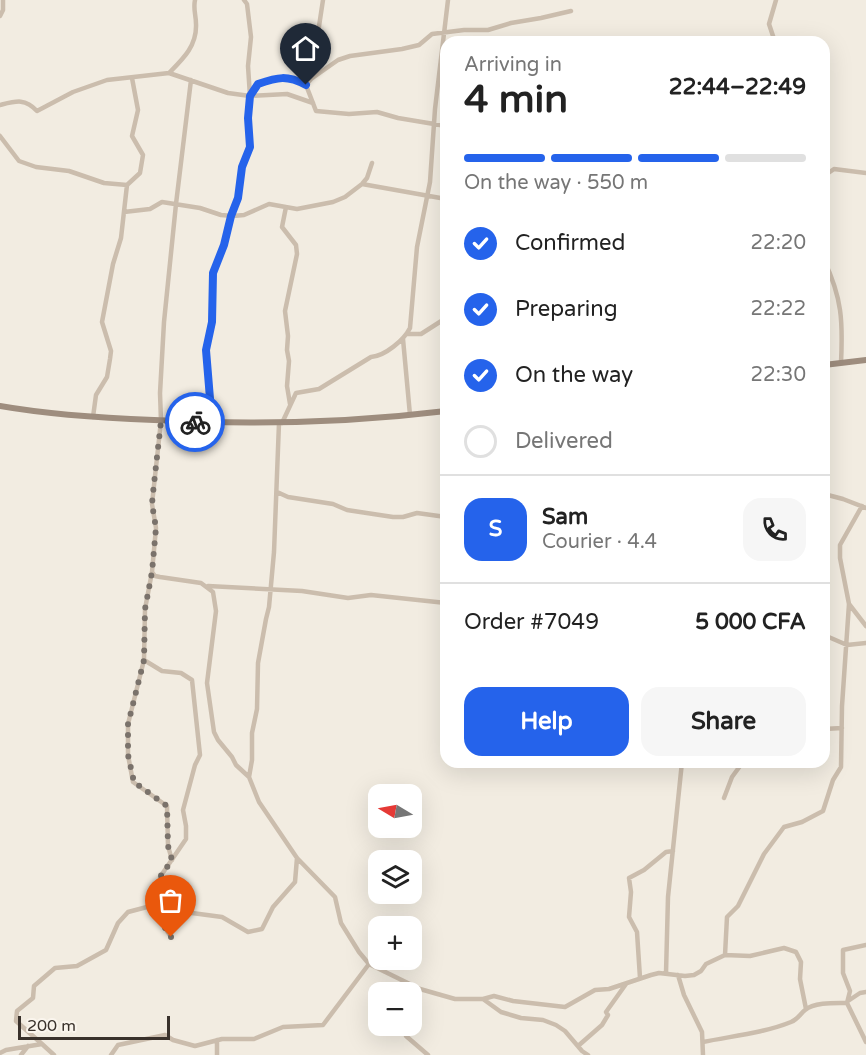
<!DOCTYPE html>
<meta charset="utf-8">
<style>
body{margin:0;font-family:"Varela Round",sans-serif;background:#f6f6f6;color:#222;height:100vh;display:flex;flex-direction:column;font-size:22px;white-space:nowrap}
*{box-sizing:border-box;margin:0}
p{font-size:20px;color:#767676}
.icon{flex:none;width:33px;height:33px;fill:none;stroke:currentColor;stroke-width:2;stroke-linecap:round;stroke-linejoin:round}
.map{position:relative;flex:1;overflow:hidden}
.sheet{position:absolute;left:440px;top:36px;width:390px;height:732px;display:flex;flex-direction:column;background:#fff;border-radius:18px;box-shadow:0 6px 24px #0002}
.sheet>*{flex:none}
.needle{width:39px;rotate:280deg}
.buttons{position:absolute;left:368px;top:784px;display:grid;gap:12px}
.buttons a{display:grid;place-items:center;width:54px;height:54px;border-radius:12px;background:#fff;box-shadow:0 6px 24px #0002;font-size:30px}
.scale{position:absolute;left:18px;bottom:15px;width:152px;box-sizing:border-box;padding-left:6px;border:3px solid #39312b;border-top:0;font-size:16px;line-height:21px;white-space:nowrap;color:#39312b;-webkit-text-stroke:4px #faf5ed;paint-order:stroke}
.pin{position:absolute;display:grid;place-items:center;width:51px;height:51px;color:#fff;margin:-62px -26px;border-radius:50% 50% 50% 0;rotate:-45deg;box-shadow:0 0 6px #0007}
.pin .icon{rotate:45deg}
.courier{position:absolute;display:grid;place-items:center;width:60px;height:60px;margin:-30px;border:4px solid #2563eb;border-radius:50%;background:#fff;color:#222;box-shadow:0 2px 8px #0007}
.head em{font-style:normal;font-weight:700}
.head div{display:flex;flex-direction:column-reverse}
.head{display:flex;align-items:center;justify-content:space-between;height:102px;padding:0 24px}
h1{font-size:39px;font-weight:700;line-height:45px}
.bar{display:grid;grid-template-columns:repeat(4,1fr);gap:9px 6px;align-content:center;height:72px;padding:0 24px}
.bar i{height:8px;border-radius:4px;background:#e0e0e0}
.bar .active{background:#2563eb}
.bar p{grid-column:span 4}
.line{display:flex;align-items:center;gap:15px;padding:0 24px;border-top:2px solid #e0e0e0}
.line div{flex:1}
.round{display:grid;place-items:center;flex:none;width:63px;height:63px;border-radius:18px;background:#f6f6f6}
ol{padding:0 24px;list-style:none}
li{display:flex;align-items:center;gap:18px;height:66px}
li p{margin-inline-start:auto}
li .icon{padding:6px;border-radius:50%;background:#2563eb;color:#fff;stroke-width:4}
li:last-child{color:#767676}
li i{width:33px;height:33px;border:3px solid #e0e0e0;border-radius:50%}
.action{display:flex;gap:12px;margin-top:auto;padding:12px 24px}
.action a{flex:1;height:69px;border-radius:18px;background:#2563eb;color:#fff;font-size:24px;font-weight:700;line-height:69px;text-align:center}
.action a+a{background:#f6f6f6;color:#222}
.map>svg:first-child{display:block}
</style>
<div class="map">
<svg width="866" height="1055" viewBox="0 0 866 1055">
<rect width="100%" height="100%" fill="#f2ece1"/>
<g fill="none" stroke-linecap="round" stroke-linejoin="round">
<path stroke="#cbbdad" stroke-width="4.5" d="M0 16 3 10V0
M775 42 769 24 776 0
M169 73C183 59 197 46 196 24 196 15 193 9 195 0
M311 79 338 60 350 56 402 49 419 45 432 34 464 30H488L511 23 541 18 571 11
M306 85 316 111 349 114 377 112 398 118 446 126
M250 96 258 84C278 77 287 75 306 85L311 79 323 0
M0 105C16 101 25 98 37 111L73 92 107 80 169 73 228 93 250 96 287 94 313 103
M0 136 19 161 36 167 69 171 104 183 127 185
M824 176 834 169 866 173
M362 184 446 199
M286 207 282 227 296 245 297 254 285 311 288 336 287 350 289 361 287 386 290 404
M124 212 150 209 162 202 200 208 221 215 233 216 244 215 269 204 297 209 333 202 345 197 362 184 367 178 372 163
M824 260C842 298 843 321 841 363
M407 334H421L446 318
M403 339 410 415
M93 417 96 395 107 377 110 359 111 351 102 322 113 264 121 238 127 185 140 173 143 155 132 136 138 110 132 78
M211 423 206 350 212 323 213 273 224 245 231 216 238 198 242 167 250 146 248 118 250 96 248 66 251 37 247 4 244 0
M282 423 296 393 319 389 371 357C385 356 404 340 410 328L417 247 430 182 435 109 448 0
M277 492 288 497 333 504 347 510 393 517H403L417 513 446 517
M824 494 843 499 866 508
M152 572 155 576 160 577 201 583 213 592 216 611 207 683 214 732 218 740 232 757 236 765 249 777 259 802 297 858 335 897 341 923 359 952 369 964 420 989 455 999H483L501 1012 521 1018 543 1020 556 1025 565 1031 582 1051 588 1055
M208 586 302 591 348 598 371 595 446 603
M849 604 866 626
M824 635 847 645 866 643
M144 660 162 671 181 673 192 680 200 755 195 765 183 810 186 826V839L160 877 166 898 164 926 171 937
M824 729 842 728
M249 777 252 760V733L257 709 258 663 266 619 269 607 274 552 279 423
M724 798 732 777 743 762
M172 860 168 846 167 806 133 782 128 755V724L144 660 145 609 152 572 156 528 152 504 161 421 160 393 164 322 176 204 191 80
M725 955 727 917 738 906 764 854 784 827 802 822 823 811 833 780 841 767 842 706 849 604 840 558V545L862 506
M666 973 668 897 682 762
M678 975 684 995 702 1032 703 1055
M640 978 637 932 629 917 631 892 629 878 644 870 666 852 673 851
M483 999 494 996 513 1001 565 1007 595 990 609 989 651 975 659 973 685 976 694 975 701 971 706 964 725 955 750 956 784 948 796 952 801 962 800 979 806 1009
M848 1001 860 993 866 992
M847 1003 850 991 843 973V950L866 945
M411 1016 420 989
M407 1026 406 1036 428 1055
M217 1040V1055
M703 1042C732 1036 764 1033 791 1022 798 1019 800 1014 805 1010 814 1002 835 1003 847 1003L866 1042
M42 1044 16 1021 17 1011 33 998 34 986 55 968 77 966 106 950 118 923 128 912 147 907 222 917 248 932 262 929 273 907 295 882 297 858
M578 1046 602 1025 608 1015 606 1012 626 984
M0 1053 6 1050 42 1044 54 1055
M21 1055 28 1046
M111 1055 118 1045 165 1035 173 1040 195 1046 222 1039H254L283 1027 323 1025 369 964"/>
<path stroke="#9e8d7e" stroke-width="6" d="M824 365 866 360
M0 406C51 415 102 418 154 420 252 425 348 423 446 411"/>
</g>
<g fill="none" stroke-linecap="round" stroke-linejoin="round">
<path stroke="#7a726b" stroke-width="6" stroke-dasharray="0 10.8" d="M171 937 164 926 166 898 160 877 172 860 168 846 167 806 134 782 128 755V724L144 660 145 609 152 572 156 528 152 504 153 493 161 421 195 422"/>
<path stroke="#2563eb" stroke-width="8" d="M195 422 212 423 206 350 212 322 213 273 224 245 231 216 238 198 242 167 250 147 248 118 250 96 258 84C278 77 287 75 306 85"/>
</g>
</svg>
<div class="buttons">
<a><svg class="needle" viewBox="-14 -14 28 28"><path d="M0-13l5 13h-10z" fill="#e53935"/><path d="M0 13l5-13h-10z" fill="#767676"/></svg></a>
<a><svg class="icon" aria-label="layers" viewBox="0 0 24 24"><path d="M12 4l9 5-9 5-9-5zM3 14l9 5 9-5"/></svg></a>
<a>+</a>
<a>−</a>
</div>
<div class="scale">200 m</div>
<div class="pin" style="left:171px;top:937px;background:#ea580c"><svg class="icon" aria-label="bag" viewBox="0 0 24 24"><path d="M5 8h14l-1 12H6zM9 8a3 3 0 0 1 6 0"/></svg></div>
<div class="pin" style="left:306px;top:85px;background:#1f2937"><svg class="icon" aria-label="home" viewBox="0 0 24 24"><path d="M3 11l9-7 9 7M6 9v11h12V9"/></svg></div>
<div class="courier" style="left:195px;top:422px"><svg class="icon" aria-label="bike" viewBox="0 0 24 24"><circle cx="6" cy="16" r="4"/><circle cx="18" cy="16" r="4"/><path d="M6 16l4-8h5l3 8M10 8l3 8H6M13 5h3"/></svg></div>
<section class="sheet">
<div class="head"><div><h1>4 min</h1><p>Arriving in</p></div><em>22:44–22:49</em></div>
<div class="bar"><i class="active"></i><i class="active"></i><i class="active"></i><i></i><p>On the way · 550 m</p></div>
<ol>
<li><svg class="icon" aria-label="check" viewBox="0 0 24 24"><path d="M5 12l5 5 9-10"/></svg>Confirmed<p>22:20</p></li>
<li><svg class="icon" aria-label="check" viewBox="0 0 24 24"><path d="M5 12l5 5 9-10"/></svg>Preparing<p>22:22</p></li>
<li><svg class="icon" aria-label="check" viewBox="0 0 24 24"><path d="M5 12l5 5 9-10"/></svg>On the way<p>22:30</p></li>
<li><i></i>Delivered</li>
</ol>
<div class="line" style="height:108px"><b class="round" style="background:#2563eb;color:#fff">S</b><div><b>Sam</b><p>Courier · 4.4</p></div><a class="round"><svg class="icon" aria-label="phone" viewBox="0 0 24 24"><path d="M5 4h4l2 5-3 2q2 4 5 5l2-3 5 2v4C11 20 4 13 5 4z"/></svg></a></div>
<div class="line" style="height:78px"><div>Order #7049</div><b>5 000 CFA</b></div>
<div class="action"><a>Help</a><a>Share</a></div>
</section>
</div>
